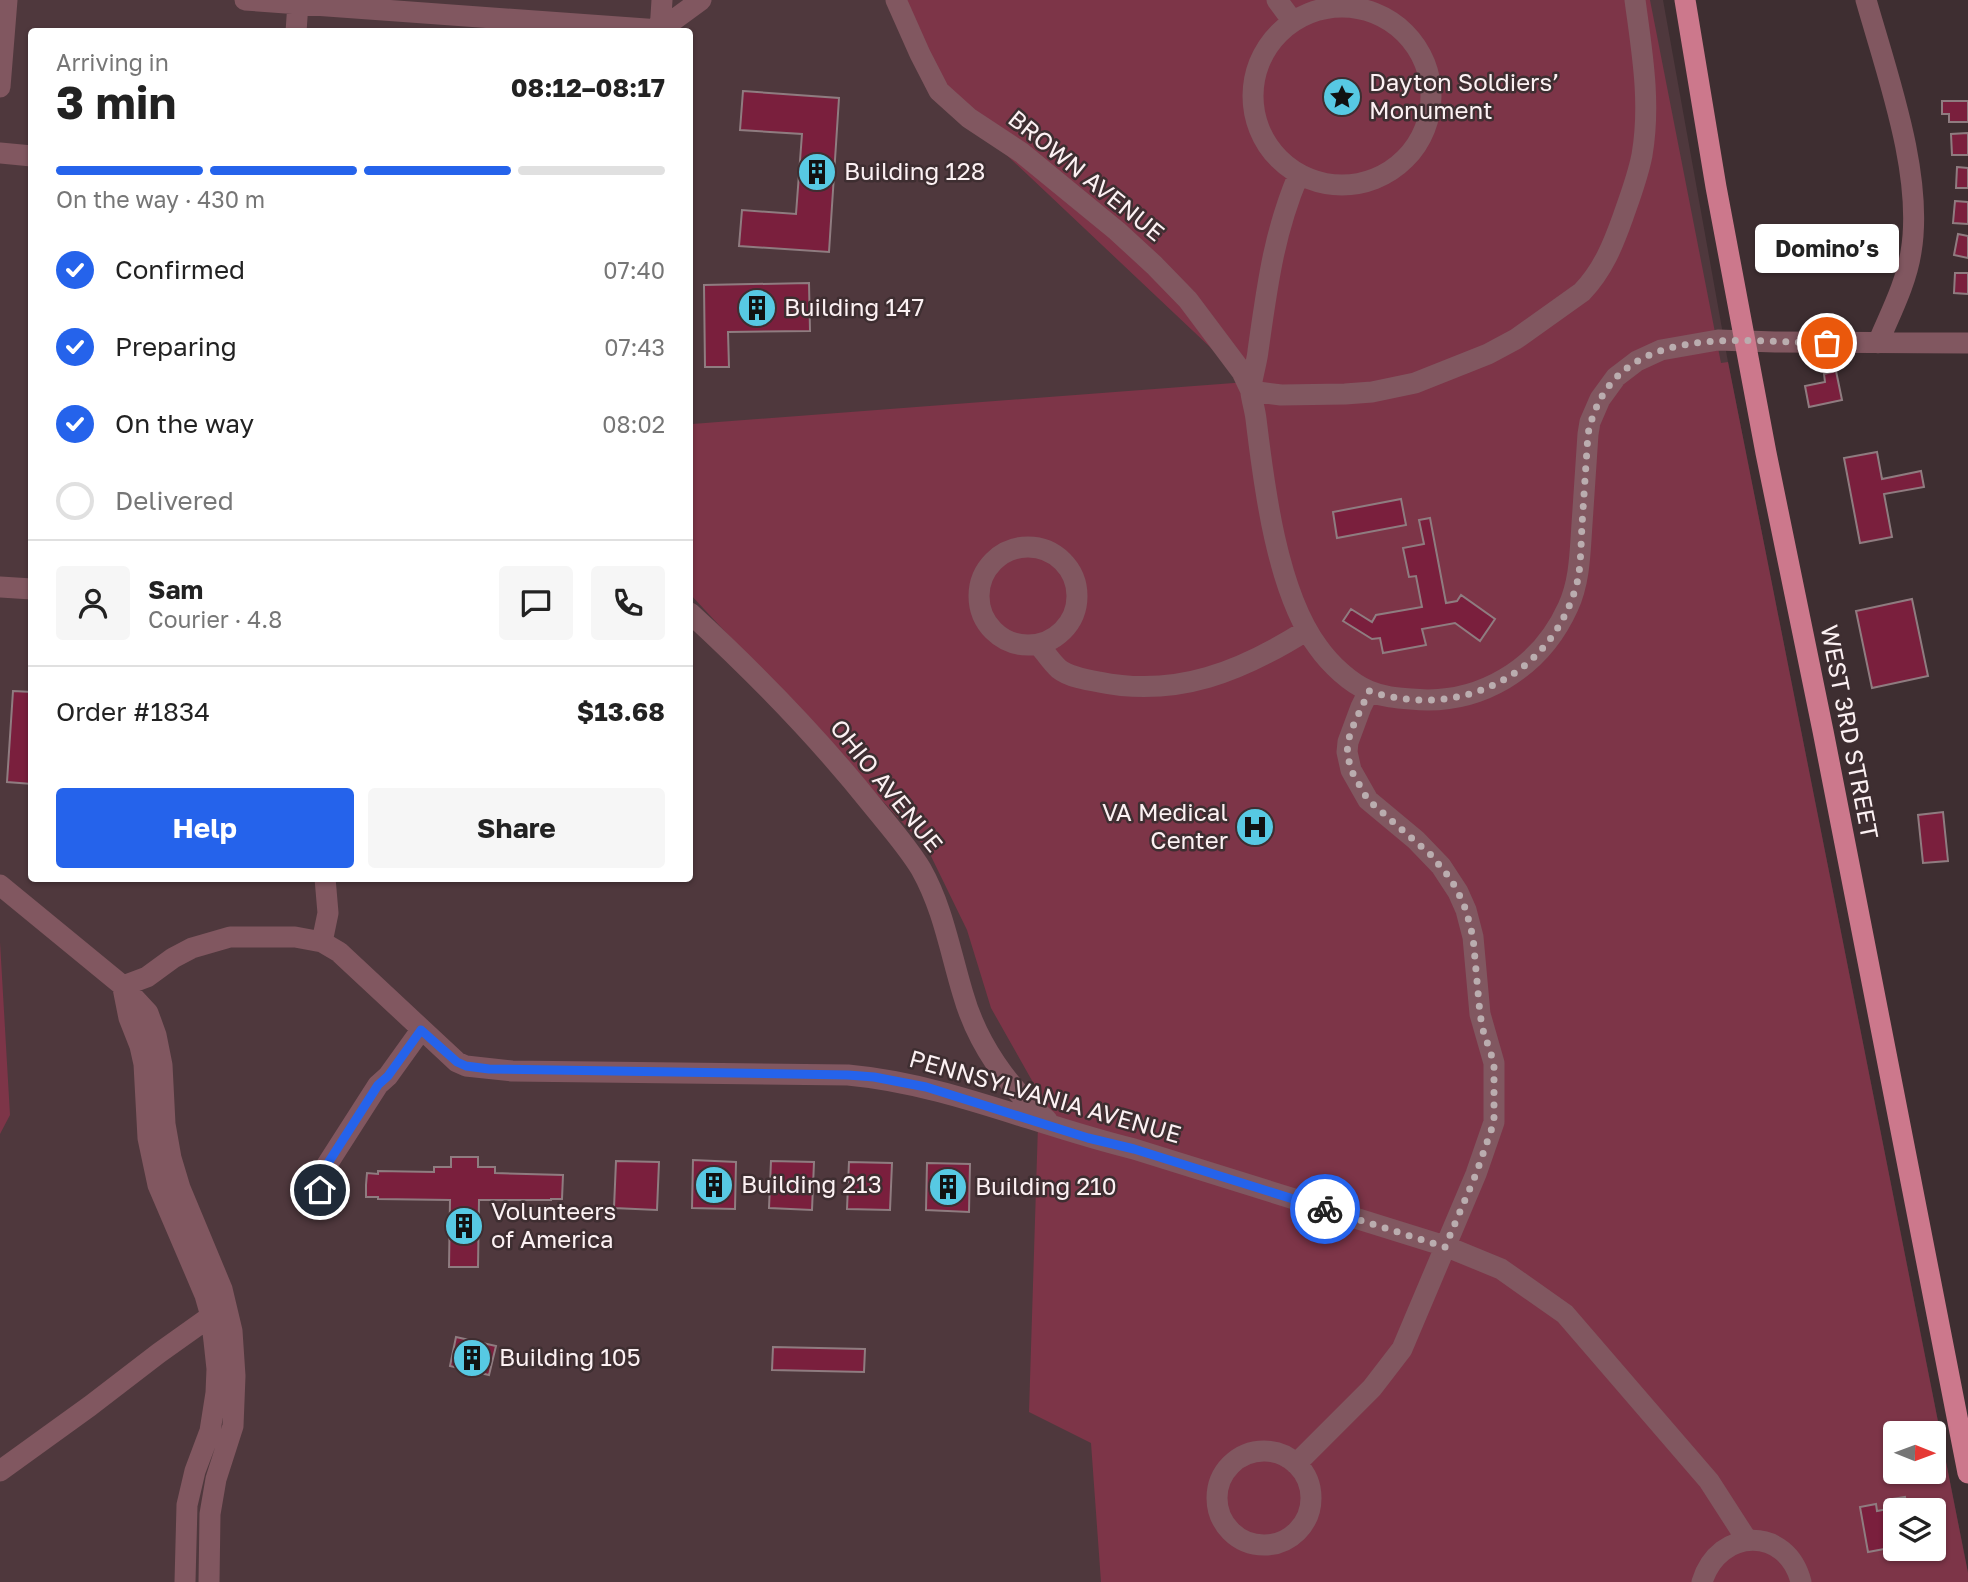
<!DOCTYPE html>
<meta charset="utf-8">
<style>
body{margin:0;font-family:"Golos Text",sans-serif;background:#f6f6f6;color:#222;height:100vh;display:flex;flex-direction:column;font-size:26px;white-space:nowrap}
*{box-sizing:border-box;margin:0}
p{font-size:23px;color:#767676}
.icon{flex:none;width:38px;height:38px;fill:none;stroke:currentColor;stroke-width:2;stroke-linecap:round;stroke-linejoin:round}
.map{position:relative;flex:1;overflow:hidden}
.panel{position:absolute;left:28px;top:28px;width:665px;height:854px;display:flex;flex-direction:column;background:#fff;border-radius:7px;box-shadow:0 2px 5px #0004}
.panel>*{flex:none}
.needle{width:46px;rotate:91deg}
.controls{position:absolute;left:1883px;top:1421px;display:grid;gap:14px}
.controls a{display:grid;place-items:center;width:63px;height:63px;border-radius:7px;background:#fff;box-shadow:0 2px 5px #0004;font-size:35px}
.pin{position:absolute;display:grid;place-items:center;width:60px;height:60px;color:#fff;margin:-30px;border:4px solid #fff;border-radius:50%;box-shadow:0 2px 7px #0007}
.courier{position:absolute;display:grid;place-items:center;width:70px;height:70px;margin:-35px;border:5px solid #2563eb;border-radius:50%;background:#fff;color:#222;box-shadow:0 2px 9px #0007}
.bubble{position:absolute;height:49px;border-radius:7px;background:#fff;box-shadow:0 2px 5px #0004;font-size:23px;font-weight:700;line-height:49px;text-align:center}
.summary em{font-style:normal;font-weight:700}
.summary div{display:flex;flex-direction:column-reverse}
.summary{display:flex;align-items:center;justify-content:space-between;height:119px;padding:0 28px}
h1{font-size:46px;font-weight:700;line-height:52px}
.bar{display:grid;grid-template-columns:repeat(4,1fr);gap:10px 7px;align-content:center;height:84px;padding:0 28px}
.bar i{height:9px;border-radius:5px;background:#e0e0e0}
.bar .active{background:#2563eb}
.bar p{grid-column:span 4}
.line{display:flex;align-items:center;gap:18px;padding:0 28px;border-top:2px solid #e0e0e0}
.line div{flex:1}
.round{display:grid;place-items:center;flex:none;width:74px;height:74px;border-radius:7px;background:#f6f6f6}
ol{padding:0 28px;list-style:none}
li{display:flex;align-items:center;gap:21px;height:77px}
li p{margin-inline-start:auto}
li .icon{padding:7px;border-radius:50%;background:#2563eb;color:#fff;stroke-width:4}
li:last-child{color:#767676}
li i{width:38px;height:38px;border:4px solid #e0e0e0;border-radius:50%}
.cta{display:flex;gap:14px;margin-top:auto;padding:14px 28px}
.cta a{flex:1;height:80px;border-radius:7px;background:#2563eb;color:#fff;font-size:28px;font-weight:700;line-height:80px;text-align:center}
.cta a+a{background:#f6f6f6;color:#222}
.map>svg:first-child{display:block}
</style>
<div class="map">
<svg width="1968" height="1582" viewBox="0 0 1968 1582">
<rect width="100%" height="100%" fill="#3e2e31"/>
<path fill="#4f383d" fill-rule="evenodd" d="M0 0H1663L1728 362 1968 1572V1582H0ZM32 32H690V878H32ZM1895 1433H1934V1472H1895ZM1895 1510H1934V1549H1895Z"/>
<path fill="#7d3548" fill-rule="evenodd" d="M902 0H1650L1721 363 1728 362 1968 1573V1582H1101L1091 1443 1029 1412 1039 1093 991 1008 967 930 928 850 690 594V460L692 424 1247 382 939 91ZM1895 1433H1934V1472H1895ZM1895 1510H1934V1549H1895Z
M0 942 10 1115 0 1134Z"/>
<path fill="#7a1f3d" stroke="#8f7c80" stroke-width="2" d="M743 91 839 98 829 252 739 246 742 210 796 214 802 134 740 130Z
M1942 101H1968V122H1949V114H1942Z
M1968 133V155H1952L1951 134Z
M1957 167 1968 168V188H1956Z
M1955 201 1968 202V224L1953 223Z
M1958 234 1968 236V258L1954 255Z
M1955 273H1968V294L1954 293Z
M809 283 810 331 728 332 729 367H705L704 285Z
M1836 371 1842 400 1809 407 1805 386 1825 382 1824 374Z
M1877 452 1882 479 1921 471 1924 487 1884 494 1892 537 1860 543 1844 458Z
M1401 499 1406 525 1337 538 1333 512Z
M1430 518 1446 603 1457 601 1461 595 1495 619 1480 641 1455 623 1422 629 1426 645 1383 653 1380 638 1372 639 1343 621 1351 609 1372 622 1376 615 1422 607 1416 576 1409 577 1403 548 1424 544 1419 520Z
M1912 599 1928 676 1872 688 1856 611Z
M13 691 32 692V784L7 782Z
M1943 812 1948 861 1923 863 1918 815Z
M451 1157H478V1167H495V1173L563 1175 562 1199H551V1200H479L478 1267H449L450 1200 378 1199V1197H366V1185L367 1173 378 1174V1171L434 1172V1167H451Z
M693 1160 736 1162 735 1209 692 1208Z
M616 1161 659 1162 657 1210 614 1208Z
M771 1161 814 1162 812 1210 769 1208Z
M849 1162 892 1163 890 1210 847 1209Z
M927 1163 970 1164 969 1212 926 1210Z
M456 1337 496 1346 489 1375 450 1366Z
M773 1347 865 1349 864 1372 772 1370Z
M1905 1497 1907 1510H1895V1547L1868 1552 1860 1507 1876 1504 1877 1511 1888 1509 1886 1500Z"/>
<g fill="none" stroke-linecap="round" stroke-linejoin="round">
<path stroke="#815760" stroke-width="21" d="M245 0 660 30 701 0
M896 0 920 54 939 91 969 118 1022 153 1117 231 1154 265 1188 300 1242 372 1251 391
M1277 0 1291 19
M1866 0C1887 74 1924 176 1911 252 1906 284 1890 314 1878 343
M1253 96a89 89 0 1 1 178 0a89 89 0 1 1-178 0Z
M296 32 298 3
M660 32 662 0
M0 87 7 0
M0 153 32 156
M1298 176C1273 236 1267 288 1258 351 1257 363 1250 382 1251 393 1252 401 1255 410 1256 419 1264 486 1277 592 1318 647 1330 664 1350 683 1369 691 1383 697 1397 698 1411 699 1479 706 1540 669 1568 607 1580 581 1580 552 1582 524 1584 494 1586 464 1588 434L1590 422 1600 399 1616 377 1637 361 1661 350 1718 340 1775 342 1968 343
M1251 391 1281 395 1345 394 1372 392 1415 383 1488 354 1516 339 1582 292C1603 270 1613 245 1623 217 1630 197 1638 176 1642 155 1651 103 1642 52 1635 0
M979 596a49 49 0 1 1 98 0a49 49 0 1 1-98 0Z
M0 587 32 589
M690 613C754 672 817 736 872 805 889 826 907 846 921 869 943 908 950 951 963 994 977 1043 1008 1088 1047 1120
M1038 644C1045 652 1051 662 1059 669 1069 677 1087 680 1099 682 1177 698 1242 671 1307 630
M0 885 123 986 148 1013 156 1035 162 1065 165 1124 171 1158 180 1188 222 1289 232 1331 235 1376 233 1426 216 1479 210 1514 209 1582
M322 942 328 913 325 878
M123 986 147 977 173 958 192 948 230 937H295L322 942 339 952 457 1062 466 1066 512 1071 848 1075C947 1084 1038 1126 1134 1149L1445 1246 1501 1269 1565 1314 1709 1481 1747 1540
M123 988 129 1018 140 1046 144 1064 148 1138 158 1185 205 1295 211 1316 214 1341 217 1369 216 1393 210 1431 195 1471 187 1505 185 1582
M320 1190 321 1174 378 1085 388 1076 421 1030
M1217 1498a47 47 0 1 1 94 0a47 47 0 1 1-94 0Z
M1296 1464 1372 1388 1402 1349 1476 1174 1494 1122V1063L1480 1014 1473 937 1466 910 1458 892 1441 866 1416 840 1368 800 1351 770 1347 752 1348 742 1361 707 1369 691
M0 1471 90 1406 159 1353 211 1316 221 1312
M1702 1582C1719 1527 1787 1526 1801 1582"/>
<path stroke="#cc788c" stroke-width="21" d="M1685 0 1716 187 1766 453 1823 731 1968 1473"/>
</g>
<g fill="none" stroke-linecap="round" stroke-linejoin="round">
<path stroke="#baadaf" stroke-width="7" stroke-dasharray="0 12.6" d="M1325 1209 1445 1247 1476 1174 1494 1122V1063L1483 1030 1480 1014 1473 937 1466 910 1458 892 1450 878 1430 854 1368 800 1351 770 1347 752 1350 733 1369 691C1460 721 1555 675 1578 579 1581 562 1581 543 1582 525 1584 495 1586 464 1588 434 1612 319 1739 342 1827 343"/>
<path stroke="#2563eb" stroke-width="9" d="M320 1190 321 1174 378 1085 388 1076 421 1030 457 1062 466 1066 489 1069 848 1075 874 1077 926 1087 1088 1138 1134 1149 1325 1209"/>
</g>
<defs>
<symbol id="sight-disc" viewBox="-11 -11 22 22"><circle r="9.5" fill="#57c9e3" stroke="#3e2e31"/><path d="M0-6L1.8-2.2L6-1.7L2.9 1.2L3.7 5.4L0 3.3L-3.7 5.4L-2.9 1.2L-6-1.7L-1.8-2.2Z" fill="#111"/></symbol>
<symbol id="building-disc" viewBox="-11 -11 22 22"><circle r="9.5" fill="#57c9e3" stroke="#3e2e31"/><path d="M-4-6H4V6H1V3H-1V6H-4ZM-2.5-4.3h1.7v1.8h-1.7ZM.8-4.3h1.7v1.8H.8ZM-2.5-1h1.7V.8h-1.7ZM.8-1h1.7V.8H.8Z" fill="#111"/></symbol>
<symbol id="hospital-disc" viewBox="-11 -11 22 22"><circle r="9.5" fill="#57c9e3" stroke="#3e2e31"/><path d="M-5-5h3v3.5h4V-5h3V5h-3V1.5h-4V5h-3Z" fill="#111"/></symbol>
</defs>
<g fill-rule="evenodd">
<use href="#sight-disc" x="1320" y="75" width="44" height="44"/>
<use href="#building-disc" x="795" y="150" width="44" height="44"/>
<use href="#building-disc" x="735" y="286" width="44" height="44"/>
<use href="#hospital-disc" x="1233" y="805" width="44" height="44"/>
<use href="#building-disc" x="692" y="1163" width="44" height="44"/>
<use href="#building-disc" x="926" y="1165" width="44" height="44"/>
<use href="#building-disc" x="442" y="1204" width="44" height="44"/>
<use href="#building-disc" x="450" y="1336" width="44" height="44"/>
</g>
<g text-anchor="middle" stroke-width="5" stroke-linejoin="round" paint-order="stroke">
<g font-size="24" fill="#fcf1f3" stroke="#3e2e31" text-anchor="start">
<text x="1369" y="91">Dayton Soldiers’<tspan x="1369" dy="28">Monument</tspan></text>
<text x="844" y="180">Building 128</text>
<text x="784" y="316">Building 147</text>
<text x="1228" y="821" text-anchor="end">VA Medical<tspan x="1228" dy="28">Center</tspan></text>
<text x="741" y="1193">Building 213</text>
<text x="975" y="1195">Building 210</text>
<text x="491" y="1220">Volunteers<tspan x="491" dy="28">of America</tspan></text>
<text x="499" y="1366">Building 105</text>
</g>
<g font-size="24" fill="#fcf1f3" stroke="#3e2e31">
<text transform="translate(1086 176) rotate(39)" y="8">BROWN AVENUE</text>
<text transform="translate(1849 732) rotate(79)" y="8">WEST 3RD STREET</text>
<text transform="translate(886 786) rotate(51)" y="8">OHIO AVENUE</text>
<text transform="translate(1045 1097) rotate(16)" y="8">PENNSYLVANIA AVENUE</text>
</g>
</g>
</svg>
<div class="controls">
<a><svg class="needle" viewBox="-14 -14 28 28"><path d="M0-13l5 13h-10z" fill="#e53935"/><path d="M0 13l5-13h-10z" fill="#767676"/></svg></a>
<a><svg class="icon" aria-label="layers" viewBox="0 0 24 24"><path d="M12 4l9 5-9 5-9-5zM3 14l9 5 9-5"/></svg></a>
</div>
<div class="pin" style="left:1827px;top:343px;background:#ea580c"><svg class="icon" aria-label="bag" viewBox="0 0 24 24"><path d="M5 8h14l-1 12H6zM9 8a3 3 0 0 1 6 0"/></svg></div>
<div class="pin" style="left:320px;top:1190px;background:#1f2937"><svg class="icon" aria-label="home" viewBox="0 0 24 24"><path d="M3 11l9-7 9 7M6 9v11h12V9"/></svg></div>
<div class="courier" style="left:1325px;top:1209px"><svg class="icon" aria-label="bike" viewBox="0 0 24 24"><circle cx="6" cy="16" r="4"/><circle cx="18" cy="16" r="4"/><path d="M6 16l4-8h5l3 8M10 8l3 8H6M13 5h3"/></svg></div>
<div class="bubble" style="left:1755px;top:224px;width:144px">Domino’s</div>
<section class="panel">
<div class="summary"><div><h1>3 min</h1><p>Arriving in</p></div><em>08:12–08:17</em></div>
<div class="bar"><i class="active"></i><i class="active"></i><i class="active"></i><i></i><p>On the way · 430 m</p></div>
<ol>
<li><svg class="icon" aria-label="check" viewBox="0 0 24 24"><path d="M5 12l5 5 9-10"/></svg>Confirmed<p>07:40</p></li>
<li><svg class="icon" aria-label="check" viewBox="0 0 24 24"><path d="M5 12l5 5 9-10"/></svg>Preparing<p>07:43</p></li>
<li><svg class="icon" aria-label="check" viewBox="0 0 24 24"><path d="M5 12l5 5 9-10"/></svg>On the way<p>08:02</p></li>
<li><i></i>Delivered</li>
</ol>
<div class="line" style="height:126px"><a class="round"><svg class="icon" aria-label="person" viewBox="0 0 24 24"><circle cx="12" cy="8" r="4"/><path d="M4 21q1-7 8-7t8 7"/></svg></a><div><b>Sam</b><p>Courier · 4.8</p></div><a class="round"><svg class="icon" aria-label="chat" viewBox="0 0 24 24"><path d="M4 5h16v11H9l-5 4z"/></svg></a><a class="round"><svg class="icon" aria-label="phone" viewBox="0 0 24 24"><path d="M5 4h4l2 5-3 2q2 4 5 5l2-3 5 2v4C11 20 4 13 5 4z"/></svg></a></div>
<div class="line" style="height:91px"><div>Order #1834</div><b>$13.68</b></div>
<div class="cta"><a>Help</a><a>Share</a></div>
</section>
</div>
